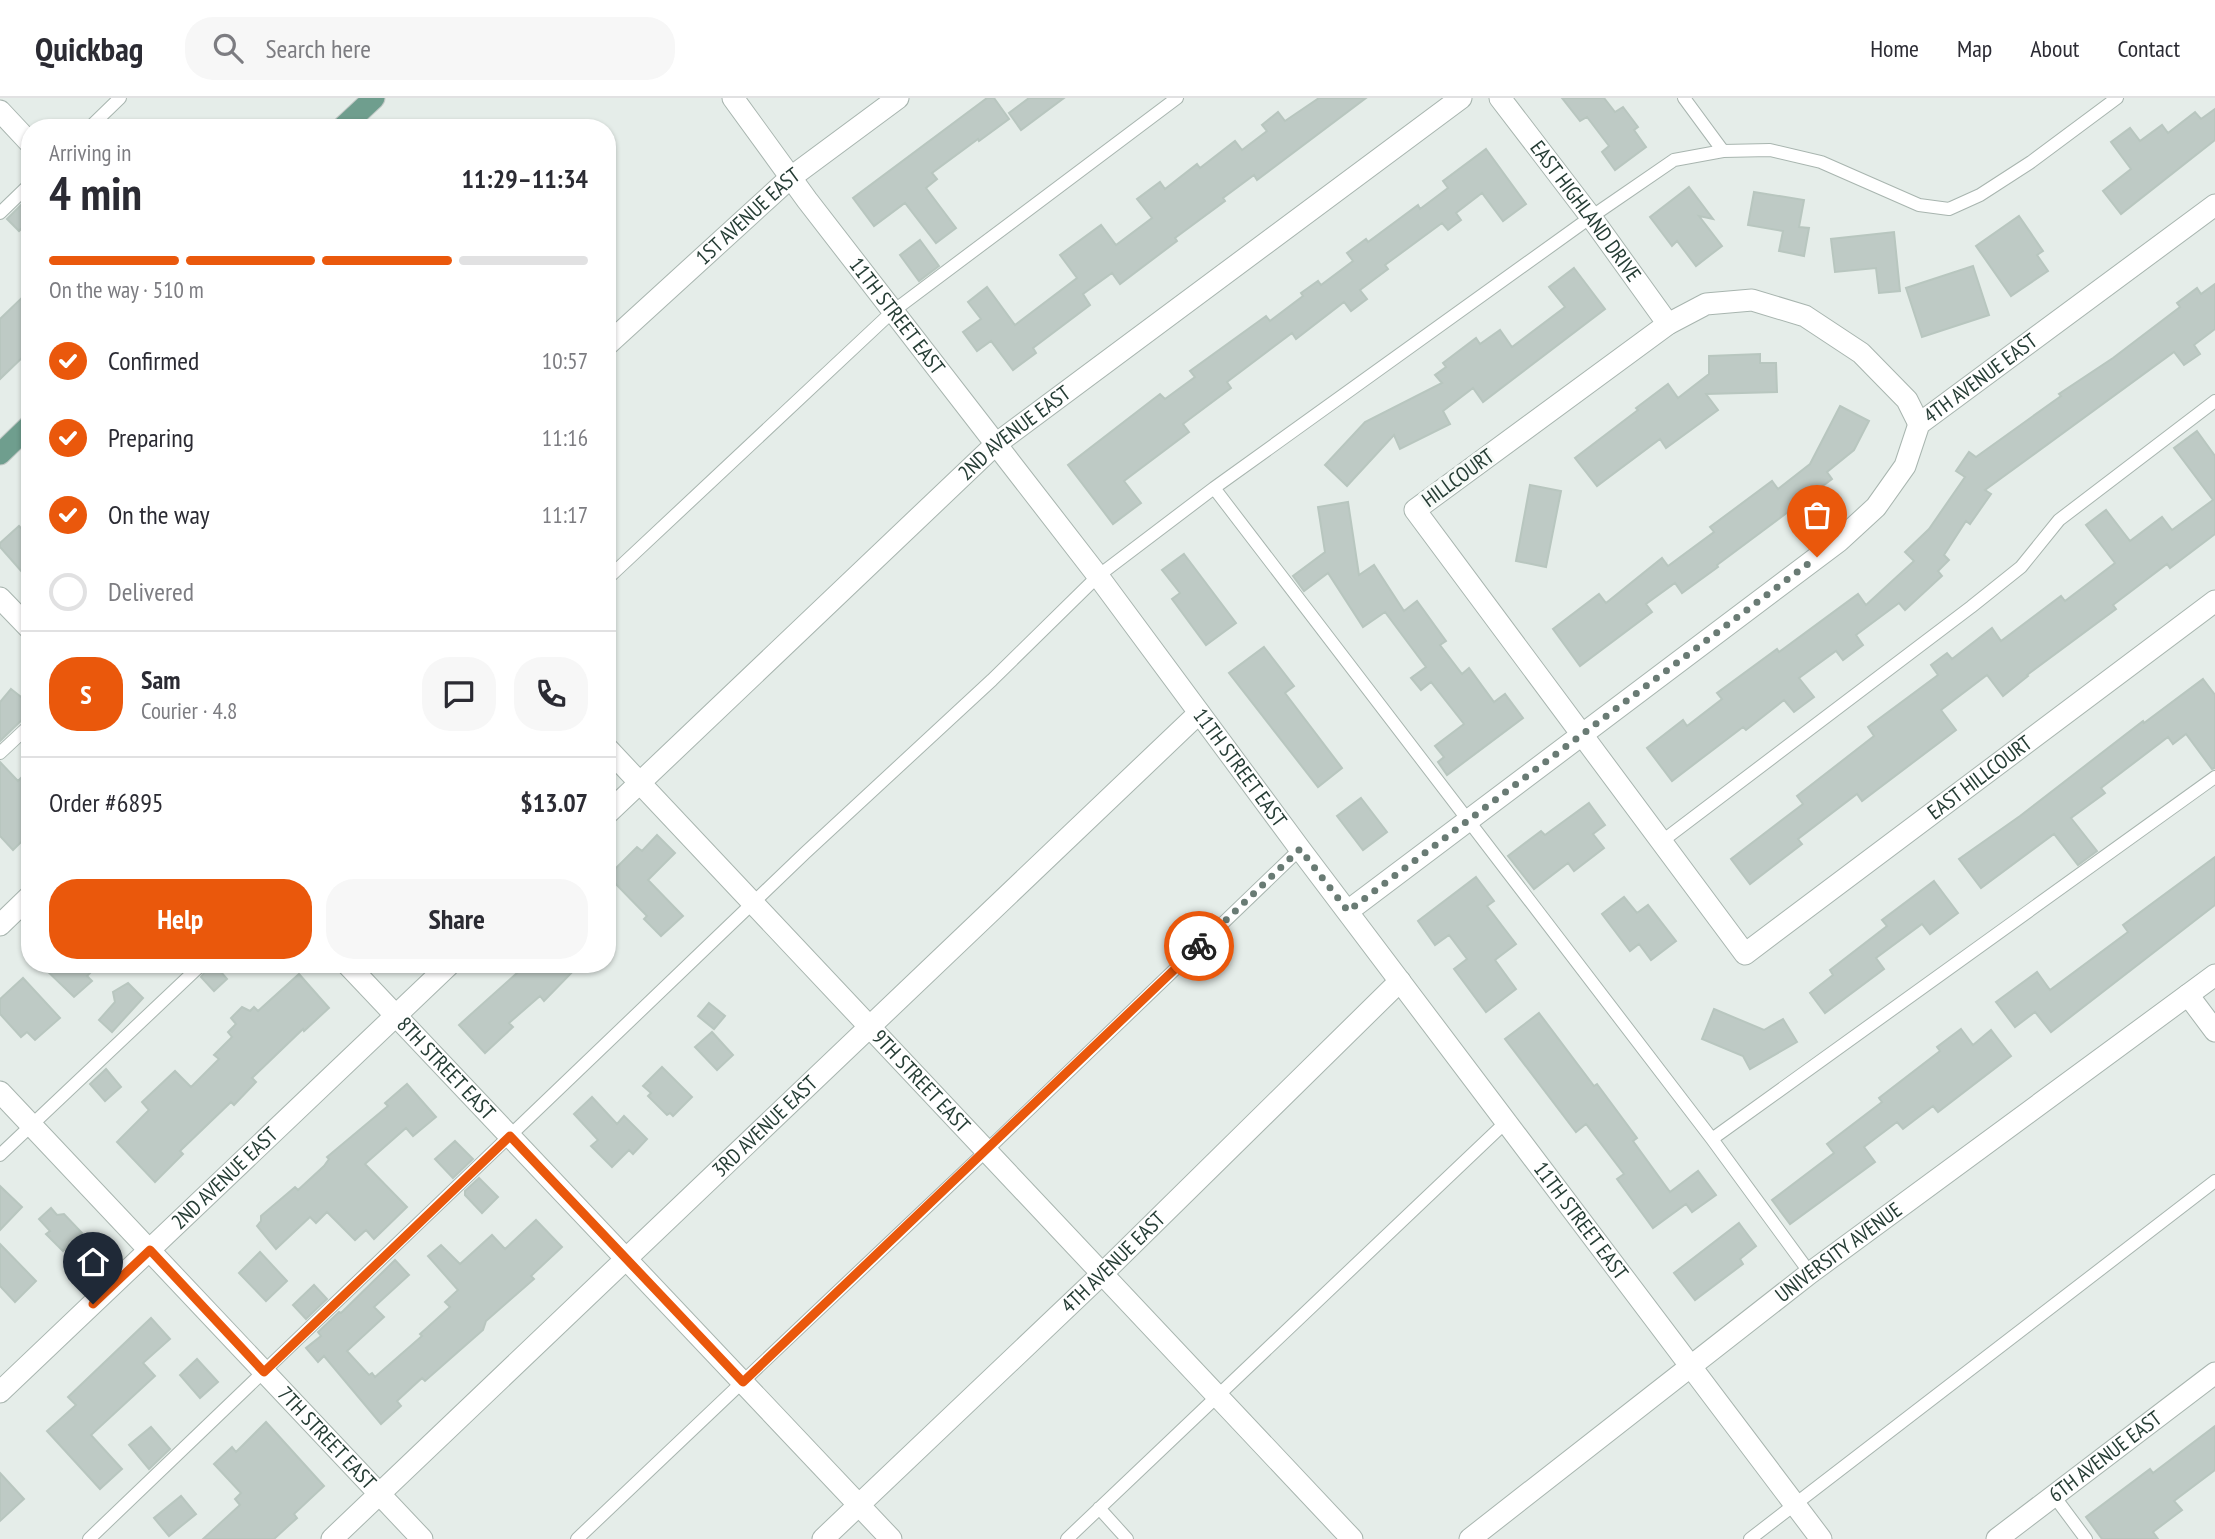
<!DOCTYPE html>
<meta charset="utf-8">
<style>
body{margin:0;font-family:"PT Sans Narrow",sans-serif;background:#f7f7f7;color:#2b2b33;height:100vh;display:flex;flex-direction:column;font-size:26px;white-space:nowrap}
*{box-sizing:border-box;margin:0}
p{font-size:23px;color:#7c7c81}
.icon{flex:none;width:38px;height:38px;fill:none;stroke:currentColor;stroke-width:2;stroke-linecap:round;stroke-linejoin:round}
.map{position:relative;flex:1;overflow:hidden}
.details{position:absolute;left:21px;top:21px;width:595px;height:854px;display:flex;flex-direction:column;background:#fff;border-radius:28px;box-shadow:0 2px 5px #0004}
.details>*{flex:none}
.pin{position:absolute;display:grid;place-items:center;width:60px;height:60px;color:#fff;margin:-72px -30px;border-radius:50% 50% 50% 0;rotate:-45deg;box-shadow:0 0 7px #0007}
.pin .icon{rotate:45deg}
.courier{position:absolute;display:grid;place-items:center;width:70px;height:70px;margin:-35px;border:5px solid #ea580c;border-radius:50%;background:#fff;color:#222;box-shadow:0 2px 9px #0007}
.headline em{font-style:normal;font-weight:600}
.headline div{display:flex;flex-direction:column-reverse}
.headline{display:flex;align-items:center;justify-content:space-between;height:119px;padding:0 28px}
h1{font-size:46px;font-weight:600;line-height:52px}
.bar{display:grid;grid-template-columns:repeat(4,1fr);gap:10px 7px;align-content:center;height:84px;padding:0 28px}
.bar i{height:9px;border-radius:5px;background:#e1e1e2}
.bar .on{background:#ea580c}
.bar p{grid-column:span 4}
.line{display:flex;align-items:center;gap:18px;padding:0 28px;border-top:2px solid #e1e1e2}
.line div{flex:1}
.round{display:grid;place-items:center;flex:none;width:74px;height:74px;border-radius:28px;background:#f7f7f7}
ol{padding:0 28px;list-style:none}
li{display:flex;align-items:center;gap:21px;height:77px}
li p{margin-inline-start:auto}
li .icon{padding:7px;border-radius:50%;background:#ea580c;color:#fff;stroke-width:4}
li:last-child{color:#7c7c81}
li i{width:38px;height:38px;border:4px solid #e1e1e2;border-radius:50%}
.primary-button{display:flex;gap:14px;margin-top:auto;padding:14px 28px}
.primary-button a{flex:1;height:80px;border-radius:28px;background:#ea580c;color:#fff;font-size:28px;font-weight:600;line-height:80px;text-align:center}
.primary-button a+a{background:#f7f7f7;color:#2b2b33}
header{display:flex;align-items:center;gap:42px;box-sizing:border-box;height:98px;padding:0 35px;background:#fff;border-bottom:2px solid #e1e1e2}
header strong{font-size:33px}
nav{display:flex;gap:38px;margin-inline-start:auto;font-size:24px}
.search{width:490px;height:63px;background:#f7f7f7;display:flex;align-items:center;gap:18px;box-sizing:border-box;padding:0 24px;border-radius:28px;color:#7c7c81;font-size:26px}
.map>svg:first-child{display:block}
</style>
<header>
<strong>Quickbag</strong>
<div class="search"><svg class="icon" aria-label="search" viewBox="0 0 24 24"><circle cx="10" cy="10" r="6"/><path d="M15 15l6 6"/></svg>Search here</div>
<nav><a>Home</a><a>Map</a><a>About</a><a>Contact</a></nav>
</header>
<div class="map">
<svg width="2215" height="1441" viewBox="0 0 2215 1441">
<rect width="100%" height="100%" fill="#e5ede9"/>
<path fill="#becac5" stroke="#b8c6bf" stroke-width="2" d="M987 0H994L1009 21 979 43 978 41 932 75 937 81 926 90 956 130 936 145 905 105 874 128 853 100Z
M1029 0H1064L1021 32 1009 15Z
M1319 0H1366L1257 82 1254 77 1223 100 1225 103 1175 140 1177 143 1120 186 1112 175 1083 196 1090 207 1033 250 1036 255 1013 272 991 243 977 253 963 234 981 221 968 204 987 189 1015 227 1077 180 1060 157 1101 127 1116 147 1152 120 1137 101 1160 84 1165 91 1197 66 1200 70 1235 43 1242 52 1267 33 1262 27 1278 14 1285 23Z
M1562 0H1604L1615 14 1623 9 1638 29 1634 32 1646 49 1615 72 1602 54 1609 48 1587 19 1580 23Z
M2215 11V42L2121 116 2103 93 2131 71 2111 44 2130 30 2140 43 2162 27 2168 35 2195 14 2201 21Z
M1486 51 1526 106 1503 123 1482 95 1456 115 1461 122 1448 132 1442 125 1385 167 1388 171 1360 192 1367 201 1351 213 1344 204 1296 241 1292 235 1227 284 1231 290 1183 326 1189 334 1124 383 1141 405 1113 426 1068 367 1160 296 1165 301 1195 279 1190 273 1266 218 1270 223 1303 198 1301 195 1318 183 1321 187 1353 163 1347 155 1366 141 1368 144 1418 107 1420 111 1448 90 1443 83Z
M1689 89 1713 121 1699 118 1722 148 1696 168 1677 143 1672 148 1650 119Z
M1754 94 1804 102 1799 129 1809 130 1804 158 1779 153 1783 133 1748 127Z
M30 98V122L19 133 7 121Z
M2019 118 2043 153 2037 157 2048 173 2011 198 1976 148Z
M1894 134 1900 193 1879 195 1876 170 1835 174 1831 141Z
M920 142 939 168 919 183 900 157Z
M1973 168 1989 217 1922 239 1906 190Z
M1574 170 1605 211 1483 304 1473 290 1443 313 1450 326 1400 351 1394 337 1347 388 1325 367 1365 324 1442 285 1435 277 1446 269 1443 265 1476 240 1480 246 1500 232 1512 249 1565 209 1549 189Z
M2215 186V231L2194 247 2200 256 2184 267 2174 254 1985 392 1991 396 1970 426 1966 423 1944 457 1949 462 1938 473 1942 478 1905 512 1899 505 1856 537 1863 547 1843 562 1836 553 1799 580 1814 599 1794 614 1784 602 1746 632 1743 629 1672 683 1647 650 1683 622 1687 628 1722 601 1717 595 1777 551 1779 554 1858 496 1866 507 1914 463 1905 454 1929 431 1965 379 1956 373 1969 354 1976 359 2061 298 2059 296 2113 260 2180 209 2177 205 2197 190 2201 196Z
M30 192V252L0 281V221Z
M1760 256V265H1776L1777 294 1706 296 1718 312 1666 350 1660 341 1597 388 1575 360 1638 312 1636 310 1668 286 1678 300 1709 276V258Z
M1840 308 1869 323 1854 352 1827 374 1832 381 1717 467 1718 469 1682 495 1675 485 1646 506 1652 514 1580 568 1553 531 1599 496 1606 505 1662 460 1668 468 1714 434 1710 429 1772 383 1778 391 1810 366Z
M2197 333 2215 358V436L2170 470 2167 466 2113 507 2116 511 2027 577 2028 578 2003 598 1987 577 1941 612 1956 632 1862 703 1857 696 1798 741 1802 746 1750 786 1731 761 1803 706 1797 698 1874 638 1868 629 1938 577 1931 567 1947 555 1952 561 1992 530 2001 543 2061 498 2065 503 2115 465 2086 427 2106 412 2130 443 2162 419 2172 432 2213 402 2174 350Z
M1530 387 1561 393 1546 469 1516 463Z
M1348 404 1359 477 1374 467 1404 513 1417 503 1446 543 1440 547 1462 576 1469 570 1494 604 1505 596 1523 620 1447 677 1438 664 1444 659 1435 648 1464 626 1431 584 1421 592 1411 580 1426 569 1385 514 1363 529 1328 475 1304 493 1293 478 1325 454 1318 409Z
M19 428 30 440V483L0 449V445Z
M1184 456 1236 525 1206 547 1172 501 1180 495 1162 472Z
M1264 549 1294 588 1285 595 1342 670 1318 689 1229 575Z
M2203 581 2215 597V670L2212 671 2186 636 2173 646 2168 639 2101 690 2105 695 2071 720 2097 753 2078 767 2054 736 1981 790 1959 761 2020 718 2143 623 2144 625Z
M11 591 30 606V614L0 643V604Z
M0 664 18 683 30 671V735L13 752 0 738Z
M1361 700 1387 734 1363 752 1337 718Z
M1589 705 1605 727 1593 736 1604 750 1574 773 1568 765 1534 791 1508 758 1541 733 1545 737Z
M657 737 675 755 648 782 683 818 661 838 644 821 647 818 608 778 637 749 642 753Z
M2215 759V807L2051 934 2035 914 2015 929 1996 904 2037 874 2050 892 2128 834 2123 827Z
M1476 779 1494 803 1487 808 1516 846 1495 862 1516 891 1486 914 1454 871 1467 861 1449 837 1435 847 1418 823Z
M1934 783 1958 815 1930 836 1922 826 1876 860 1884 871 1825 915 1810 895 1833 877 1830 872 1887 828 1882 822Z
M1624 799 1637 815 1648 807 1676 843 1651 862 1639 846 1630 853 1602 816Z
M40 866H99L87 878 92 883 74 899Z
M211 866H214L227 881 214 893 201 879Z
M527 866H580L544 903 540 898 509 925 513 929 485 955 459 927Z
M299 876 329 910 304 933 303 931 252 980 256 984 234 1007 231 1004 180 1053 183 1056 155 1084 117 1044 149 1012 142 1004 175 973 191 989 219 961 214 957 232 939 228 934 236 926 231 920 242 909 250 913 254 909 258 913Z
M23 880 60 920 35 942 27 934 21 939 0 916V901Z
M128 885 143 900 112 934 99 922 115 904 113 894Z
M709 905 725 918 714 931 698 918Z
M1714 911 1764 932 1783 921 1797 944 1750 971 1743 958 1702 941Z
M1539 915 1594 988 1597 986 1637 1040 1633 1043 1670 1094 1698 1073 1716 1097 1692 1114 1686 1106 1653 1130 1617 1081 1624 1076 1586 1026 1576 1034 1505 941Z
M1961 931 1973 947 1991 932 2011 958 1938 1014 1933 1008 1903 1031 1897 1024 1864 1049 1875 1064 1790 1126 1772 1102 1834 1055 1827 1046 1882 1004 1879 1000 1940 953 1937 949Z
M712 934 733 957 717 972 695 949Z
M662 969 692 999 673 1018 670 1015 667 1017 648 998 651 995 643 988Z
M106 971 121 989 105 1003 90 986Z
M407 986 436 1019 413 1038 406 1030 365 1066 407 1109 374 1141 366 1132 355 1142 327 1114 316 1125 310 1119 276 1151 257 1128 261 1123V1118L295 1089 298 1092 324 1068 329 1061 327 1059 388 1008 385 1005Z
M592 999 617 1026 624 1018 647 1041 633 1056 629 1052 612 1069 591 1048 598 1042 574 1016Z
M455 1043 473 1061 453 1080 435 1061Z
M479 1080 498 1099 482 1115 465 1097V1093Z
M0 1088 22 1109 0 1132Z
M51 1110 57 1117 64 1116 82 1135 63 1153 46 1136 50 1133 39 1121Z
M536 1122 562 1149 531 1178 534 1181 486 1223 483 1232 425 1283 422 1280 397 1303 401 1308 381 1326 324 1258 318 1264 306 1250 321 1238 318 1234 339 1214 341 1215 395 1162 409 1177 374 1209 384 1219 347 1253 369 1277 372 1275 375 1279 422 1238 420 1236 450 1209 445 1204 458 1192 428 1158 441 1147 460 1166 492 1137 505 1151Z
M1739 1125 1756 1148 1740 1161 1743 1166 1695 1202 1674 1175Z
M0 1146 36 1183 15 1204 0 1188Z
M260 1154 287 1183 266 1203 239 1175Z
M314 1187 327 1201 306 1221 293 1207Z
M151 1220 170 1241 143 1265 155 1278 91 1337 122 1371 100 1391 47 1333 76 1307 68 1299Z
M197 1261 218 1284 200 1300 180 1277Z
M266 1324 324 1388 294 1416 297 1420 274 1441H203L240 1407 235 1401 241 1395 214 1366 232 1349 236 1354Z
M2215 1328V1372L2174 1403 2182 1412 2153 1434 2158 1441H2102L2086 1419 2150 1371 2153 1375Z
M151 1329 170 1351 149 1371 129 1347Z
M0 1375 24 1401 0 1423Z
M181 1398 196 1416 169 1438 154 1420Z"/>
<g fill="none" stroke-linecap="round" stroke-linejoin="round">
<defs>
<path id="service" d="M1684 0 1723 53
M89 30 120 0
M0 115 30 86
M1214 390 1712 1041 1810 1175
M607 481 892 214 1177 0
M0 655 30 627
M1661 744 1971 509 2021 469 2059 422 2215 303
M1712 1041 2215 679
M0 1057 202 866
M2054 1398 2086 1441
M1099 1410 1127 1441
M89 1441 805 755 992 582 1098 478 1214 390 1591 119 1674 62 1723 53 1770 52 1821 64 1919 107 1949 111 1980 97 2031 64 2117 0
M577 1441 987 1052 1300 751
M1067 1441 1506 1024
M1750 1441 2215 1083"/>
<g id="minor">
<path id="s1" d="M1500 0 1591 119 1668 226"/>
<path d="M0 13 30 45"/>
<path id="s2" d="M607 247 790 80 898 0"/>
<path id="s3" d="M1919 326 1907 302 1861 255 1805 218 1752 202 1706 206 1668 226 1415 412 1745 856 2215 503"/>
<path d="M0 500 30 531"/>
<path id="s4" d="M607 650 1352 1441"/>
<path id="s5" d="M607 716 996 346 1461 0"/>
<path id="s6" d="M1348 813 1839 443 1876 409 1905 368 1919 326 2215 107"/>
<path d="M0 827 30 798"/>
<path id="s7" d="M347 866 891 1441"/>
<path d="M2188 897 2215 933"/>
<path id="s8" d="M0 994 422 1441"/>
<path id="s9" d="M0 1294 450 866"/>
<path id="s10" d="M332 1441 1199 615"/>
<path id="s11" d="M823 1441 1103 1175 1400 883"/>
<path id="s12" d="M1997 1441 2215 1275"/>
</g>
<g id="tertiary">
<path id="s13" d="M733 0 807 102 1098 478 1300 751 1821 1441"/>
<path id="s14" d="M1470 1441 1810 1175 2215 877"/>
</g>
<path id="primary" d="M342 30 374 0
M0 356 30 327"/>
</defs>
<use href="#service" stroke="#a8b5af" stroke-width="14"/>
<use href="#minor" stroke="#a8b5af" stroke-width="23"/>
<use href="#tertiary" stroke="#a8b5af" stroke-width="23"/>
<use href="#primary" stroke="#c2c9c6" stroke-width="23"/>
<use href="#service" stroke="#fff" stroke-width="12"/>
<use href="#minor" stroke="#fff" stroke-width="21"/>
<use href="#tertiary" stroke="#fff" stroke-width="21"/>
<use href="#primary" stroke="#6f9e8e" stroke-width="21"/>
</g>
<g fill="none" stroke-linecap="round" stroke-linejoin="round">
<path stroke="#697b74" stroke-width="7" stroke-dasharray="0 12.6" d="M1199 848 1300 751 1348 813 1817 459"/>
<path stroke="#ea580c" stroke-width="9" d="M93 1206 150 1152 264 1274 510 1038 743 1284 1199 848"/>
</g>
<g text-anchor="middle" stroke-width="6" stroke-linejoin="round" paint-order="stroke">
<g font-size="21" fill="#263d35" stroke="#f6faf7">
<text dy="7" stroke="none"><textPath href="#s1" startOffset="142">EAST HIGHLAND DRIVE</textPath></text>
<text dy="7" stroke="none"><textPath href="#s2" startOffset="191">1ST AVENUE EAST</textPath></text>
<text dy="7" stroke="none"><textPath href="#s13" startOffset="273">11TH STREET EAST</textPath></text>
<text dy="7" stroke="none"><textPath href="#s6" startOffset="836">4TH AVENUE EAST</textPath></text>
<text dy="7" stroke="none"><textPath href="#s5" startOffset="558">2ND AVENUE EAST</textPath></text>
<text transform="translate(1458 380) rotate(-36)" y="7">HILLCOURT</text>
<text dy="7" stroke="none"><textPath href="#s13" startOffset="840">11TH STREET EAST</textPath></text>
<text dy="7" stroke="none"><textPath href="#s3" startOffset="1465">EAST HILLCOURT</textPath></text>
<text dy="7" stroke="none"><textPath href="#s7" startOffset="144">8TH STREET EAST</textPath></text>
<text dy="7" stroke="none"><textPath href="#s4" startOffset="458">9TH STREET EAST</textPath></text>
<text dy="7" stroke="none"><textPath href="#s10" startOffset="598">3RD AVENUE EAST</textPath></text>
<text dy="7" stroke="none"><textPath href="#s9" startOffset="310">2ND AVENUE EAST</textPath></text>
<text dy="7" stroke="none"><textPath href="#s13" startOffset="1407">11TH STREET EAST</textPath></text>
<text dy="7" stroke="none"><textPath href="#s14" startOffset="467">UNIVERSITY AVENUE</textPath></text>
<text dy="7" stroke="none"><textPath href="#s11" startOffset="401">4TH AVENUE EAST</textPath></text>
<text dy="7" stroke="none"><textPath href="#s8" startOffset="476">7TH STREET EAST</textPath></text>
<text dy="7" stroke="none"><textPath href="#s12" startOffset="136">6TH AVENUE EAST</textPath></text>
</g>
</g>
</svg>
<div class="pin" style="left:1817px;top:459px;background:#ea580c"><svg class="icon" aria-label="bag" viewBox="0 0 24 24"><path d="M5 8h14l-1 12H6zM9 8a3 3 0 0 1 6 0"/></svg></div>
<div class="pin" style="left:93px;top:1206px;background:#1f2937"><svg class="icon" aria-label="home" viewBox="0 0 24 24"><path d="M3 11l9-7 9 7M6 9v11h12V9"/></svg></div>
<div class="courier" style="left:1199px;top:848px"><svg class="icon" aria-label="bike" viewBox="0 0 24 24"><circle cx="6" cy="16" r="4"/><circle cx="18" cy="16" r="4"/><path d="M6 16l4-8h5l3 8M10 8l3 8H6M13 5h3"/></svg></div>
<section class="details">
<div class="headline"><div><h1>4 min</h1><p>Arriving in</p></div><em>11:29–11:34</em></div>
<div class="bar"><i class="on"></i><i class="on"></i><i class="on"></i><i></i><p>On the way · 510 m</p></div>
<ol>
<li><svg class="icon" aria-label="check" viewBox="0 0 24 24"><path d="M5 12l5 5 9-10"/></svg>Confirmed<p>10:57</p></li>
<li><svg class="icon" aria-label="check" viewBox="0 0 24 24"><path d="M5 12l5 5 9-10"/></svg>Preparing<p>11:16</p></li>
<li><svg class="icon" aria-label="check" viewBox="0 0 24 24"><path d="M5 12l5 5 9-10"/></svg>On the way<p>11:17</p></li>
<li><i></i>Delivered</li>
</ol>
<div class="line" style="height:126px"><b class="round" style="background:#ea580c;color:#fff">S</b><div><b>Sam</b><p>Courier · 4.8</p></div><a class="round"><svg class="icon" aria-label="chat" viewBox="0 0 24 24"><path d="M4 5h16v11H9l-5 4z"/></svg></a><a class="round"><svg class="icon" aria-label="phone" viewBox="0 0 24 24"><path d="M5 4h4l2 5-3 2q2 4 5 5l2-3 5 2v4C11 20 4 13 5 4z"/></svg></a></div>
<div class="line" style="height:91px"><div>Order #6895</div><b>$13.07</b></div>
<div class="primary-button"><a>Help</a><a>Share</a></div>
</section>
</div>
